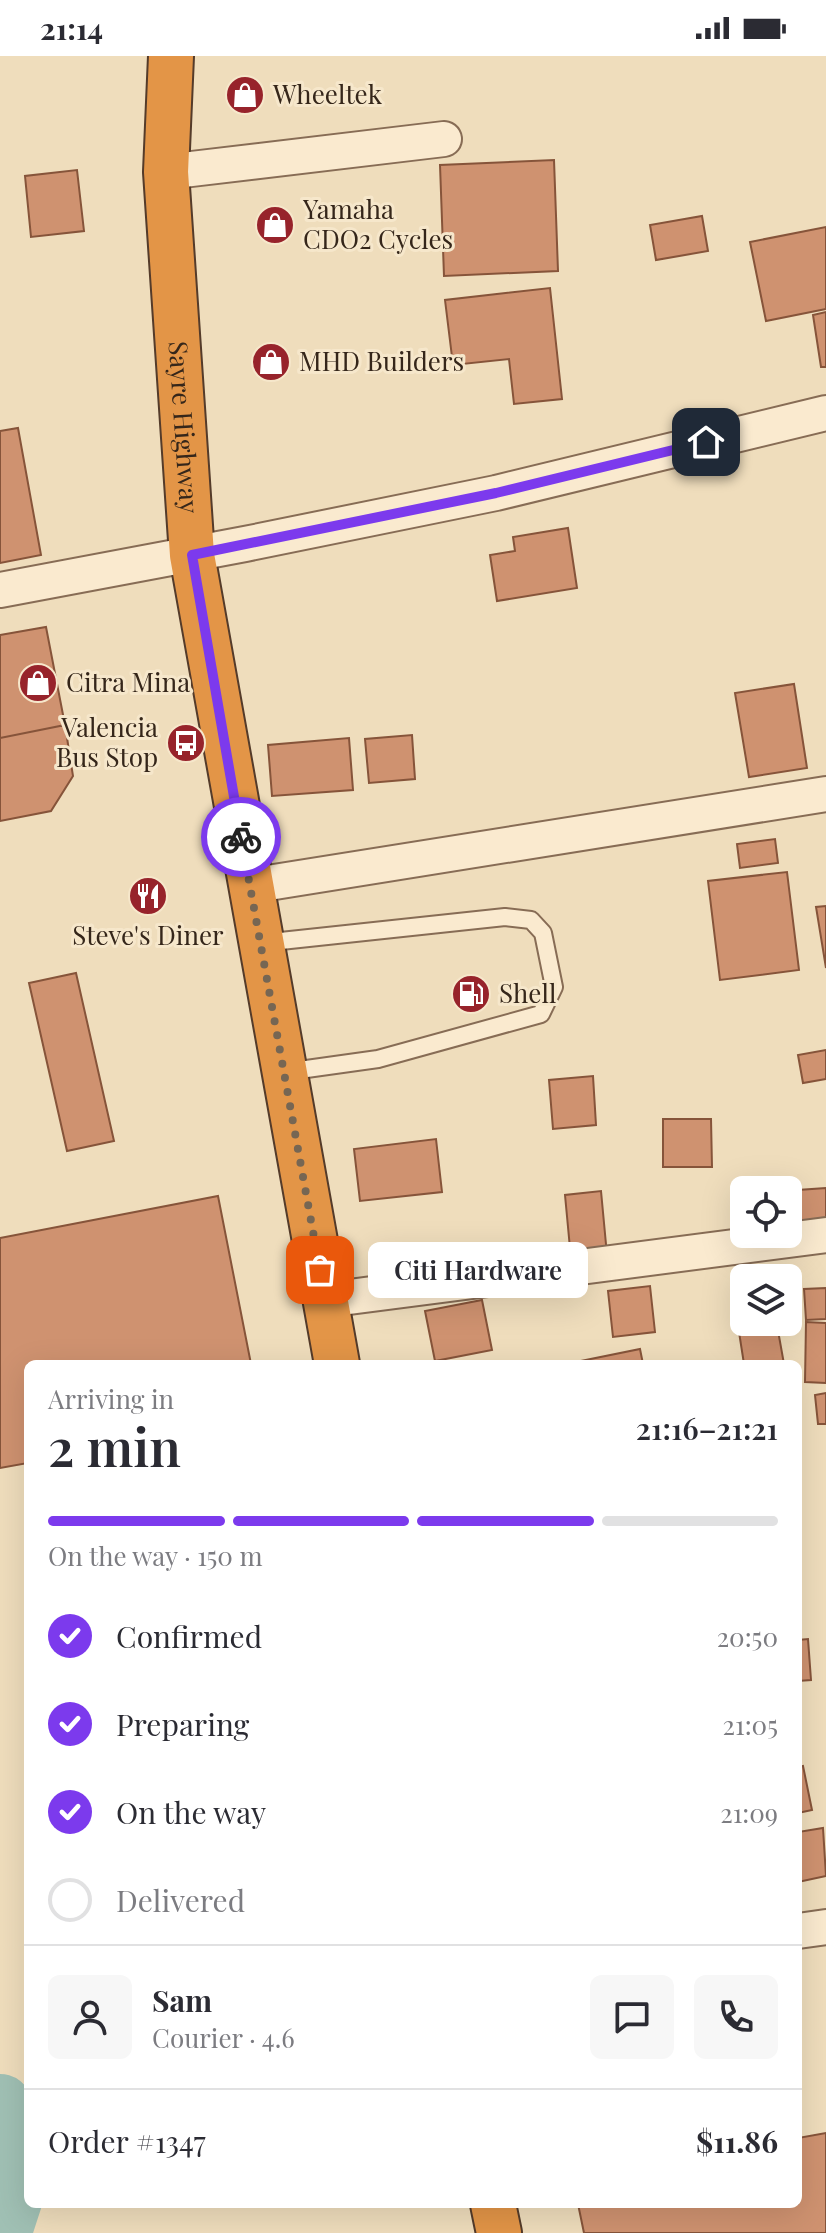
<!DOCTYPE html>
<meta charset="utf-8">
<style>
body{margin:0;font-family:"Playfair Display",serif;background:#f7f7f7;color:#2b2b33;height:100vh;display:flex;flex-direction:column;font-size:30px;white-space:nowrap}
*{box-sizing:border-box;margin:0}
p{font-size:26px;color:#7c7c81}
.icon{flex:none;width:44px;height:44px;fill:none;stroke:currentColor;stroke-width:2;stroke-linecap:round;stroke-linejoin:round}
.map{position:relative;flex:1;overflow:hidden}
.details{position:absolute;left:24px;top:1304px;width:778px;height:848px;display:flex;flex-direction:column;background:#fff;border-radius:12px;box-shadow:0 8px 32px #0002}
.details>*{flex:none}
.fabs{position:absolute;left:730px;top:1120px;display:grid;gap:16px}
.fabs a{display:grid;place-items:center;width:72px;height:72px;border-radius:12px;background:#fff;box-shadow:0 8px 32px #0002;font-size:40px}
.pin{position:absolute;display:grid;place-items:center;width:68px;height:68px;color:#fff;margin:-34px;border-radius:16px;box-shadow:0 4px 12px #0006}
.courier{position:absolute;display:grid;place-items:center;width:80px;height:80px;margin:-40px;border:6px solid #7c3aed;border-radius:50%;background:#fff;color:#222;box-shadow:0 2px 10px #0007}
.bubble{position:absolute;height:56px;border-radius:12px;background:#fff;box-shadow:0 8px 32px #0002;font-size:26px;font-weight:600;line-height:56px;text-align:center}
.overview em{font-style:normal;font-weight:600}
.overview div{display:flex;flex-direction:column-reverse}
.overview{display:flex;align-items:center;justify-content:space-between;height:136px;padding:0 24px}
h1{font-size:52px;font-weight:600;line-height:60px}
.bar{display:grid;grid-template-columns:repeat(4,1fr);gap:12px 8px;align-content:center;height:96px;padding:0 24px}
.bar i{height:10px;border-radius:6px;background:#e1e1e2}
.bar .active{background:#7c3aed}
.bar p{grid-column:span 4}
.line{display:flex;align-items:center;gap:20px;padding:0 24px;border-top:2px solid #e1e1e2}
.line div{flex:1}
.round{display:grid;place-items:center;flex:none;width:84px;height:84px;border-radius:12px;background:#f7f7f7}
ol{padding:0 24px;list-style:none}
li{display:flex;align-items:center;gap:24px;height:88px}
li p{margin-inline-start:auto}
li .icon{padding:8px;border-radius:50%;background:#7c3aed;color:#fff;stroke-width:4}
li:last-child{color:#7c7c81}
li i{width:44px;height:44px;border:4px solid #e1e1e2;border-radius:50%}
.status{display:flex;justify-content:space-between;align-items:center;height:56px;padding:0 40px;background:#fff;direction:ltr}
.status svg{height:22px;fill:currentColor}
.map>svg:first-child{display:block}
</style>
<div class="status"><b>21:14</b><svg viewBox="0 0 49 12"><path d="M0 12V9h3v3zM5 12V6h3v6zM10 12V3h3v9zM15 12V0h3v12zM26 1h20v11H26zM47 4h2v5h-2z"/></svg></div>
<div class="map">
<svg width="826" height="2177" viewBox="0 0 826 2177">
<rect width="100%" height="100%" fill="#efddbc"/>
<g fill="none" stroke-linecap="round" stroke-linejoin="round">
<path stroke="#a0c0b4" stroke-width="66" d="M0 2051 10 2141 0 2172"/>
</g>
<path fill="#cf9270" stroke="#86543a" stroke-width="2" d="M554 104 558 215 444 220 440 109Z
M77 114 84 175 31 181 25 120Z
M702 160 708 195 656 204 650 169Z
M826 171V253L766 265 750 186Z
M550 232 562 343 514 348 509 303 453 309 445 244Z
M826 256V311H821L813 259Z
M18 372 41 499 0 507V375Z
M568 472 577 532 497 545 490 499 515 495 513 481Z
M46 571 65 669 0 682V579Z
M794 628 807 712 749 721 735 637Z
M65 669 73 720 51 755 0 765V682Z
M412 679 415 723 369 727 365 683Z
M349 682 353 734 272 740 268 689Z
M775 783 778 807 740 812 737 788Z
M787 816 799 914 720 924 708 825Z
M826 850V912L816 851Z
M76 917 114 1085 67 1095 29 927Z
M826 994V1023L803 1027 798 999Z
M593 1020 596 1069 553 1073 549 1024Z
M663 1063H711L712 1111H663Z
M436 1083 442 1136 360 1145 354 1093Z
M826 1132V1175L802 1178 798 1134Z
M601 1135 607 1199 571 1203 565 1139Z
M218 1140 251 1308H28V1407L0 1412V1182Z
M650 1230 655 1276 613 1281 608 1235Z
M826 1232V1263L806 1264 804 1233Z
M482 1244 492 1294 435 1305 425 1255Z
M806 1266 826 1267V1327L805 1326Z
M777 1269 784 1308H744L739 1276Z
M640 1293 643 1308H566Z
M826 1337V1368H818L815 1339Z
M808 1583 811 1624 798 1625V1584Z
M803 1710 812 1754 798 1757V1711Z
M823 1772 826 1820 798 1826V1776Z
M826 2077V2177H584L578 2148H798V2082Z"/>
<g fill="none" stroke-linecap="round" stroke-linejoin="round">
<defs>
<path id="lane" d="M262 887 505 861 531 864 543 877 554 931 541 958 378 1003 285 1016"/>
<path id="street" d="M166 116 444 83
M0 534 245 488 496 437 826 357
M249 830 826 738
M326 1244 826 1179
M798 1875 826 1871"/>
<g id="highway">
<path id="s1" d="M171 0 166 116 192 499 337 1308"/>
<path d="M493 2148 499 2177"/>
</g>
</defs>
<use href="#lane" stroke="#876c55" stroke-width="20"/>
<use href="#street" stroke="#876c55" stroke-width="38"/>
<use href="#highway" stroke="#543b2a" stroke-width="48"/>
<use href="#lane" stroke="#faeacf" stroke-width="16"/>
<use href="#street" stroke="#faeacf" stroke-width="34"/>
<use href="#highway" stroke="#e39547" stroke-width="44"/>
</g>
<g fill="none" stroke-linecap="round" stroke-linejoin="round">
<path stroke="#766653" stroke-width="8" stroke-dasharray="0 14.4" d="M241 781 320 1214"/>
<path stroke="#7c3aed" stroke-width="10" d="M241 781 192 499 496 437 706 386"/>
</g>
<defs>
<symbol id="shop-disc" viewBox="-11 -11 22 22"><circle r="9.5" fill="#97232b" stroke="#f6e7cb"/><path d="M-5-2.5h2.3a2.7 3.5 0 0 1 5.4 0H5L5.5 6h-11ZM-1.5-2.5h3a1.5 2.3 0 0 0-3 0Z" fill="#fff"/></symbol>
<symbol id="bus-disc" viewBox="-11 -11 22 22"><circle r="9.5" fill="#97232b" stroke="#f6e7cb"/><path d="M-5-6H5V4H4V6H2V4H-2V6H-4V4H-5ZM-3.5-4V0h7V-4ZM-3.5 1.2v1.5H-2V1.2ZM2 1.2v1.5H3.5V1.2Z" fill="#fff"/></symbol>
<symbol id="restaurant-disc" viewBox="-11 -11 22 22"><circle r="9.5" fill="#97232b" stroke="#f6e7cb"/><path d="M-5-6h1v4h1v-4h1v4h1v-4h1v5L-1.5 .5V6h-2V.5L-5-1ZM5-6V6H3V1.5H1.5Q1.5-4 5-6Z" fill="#fff"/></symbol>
<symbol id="fuel-disc" viewBox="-11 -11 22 22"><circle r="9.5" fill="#97232b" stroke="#f6e7cb"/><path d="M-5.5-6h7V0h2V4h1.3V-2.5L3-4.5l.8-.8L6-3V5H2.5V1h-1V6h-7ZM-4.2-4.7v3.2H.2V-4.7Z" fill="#fff"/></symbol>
</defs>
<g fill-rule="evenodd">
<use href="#shop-disc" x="223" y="17" width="44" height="44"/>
<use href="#shop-disc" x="253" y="147" width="44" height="44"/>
<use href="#shop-disc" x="249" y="284" width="44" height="44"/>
<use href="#shop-disc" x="16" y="605" width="44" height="44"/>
<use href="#bus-disc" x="164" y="665" width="44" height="44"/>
<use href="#restaurant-disc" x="126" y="818" width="44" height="44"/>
<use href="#fuel-disc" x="449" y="916" width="44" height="44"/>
</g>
<g text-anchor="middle" stroke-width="6" stroke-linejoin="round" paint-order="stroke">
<g font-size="26" fill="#35261a" stroke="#f6e7cb" text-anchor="start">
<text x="273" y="48">Wheeltek</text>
<text x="303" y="163">Yamaha<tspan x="303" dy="30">CDO2 Cycles</tspan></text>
<text x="299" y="315">MHD Builders</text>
<text x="66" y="636">Citra Mina</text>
<text x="158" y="681" text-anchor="end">Valencia<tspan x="158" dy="30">Bus Stop</tspan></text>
<text x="148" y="889" text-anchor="middle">Steve's Diner</text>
<text x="499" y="947">Shell</text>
</g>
<g font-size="26" fill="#35261a" stroke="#f6e7cb">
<text dy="9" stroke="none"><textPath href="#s1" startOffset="372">Sayre Highway</textPath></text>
</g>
</g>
</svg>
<div class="fabs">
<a><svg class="icon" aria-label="locate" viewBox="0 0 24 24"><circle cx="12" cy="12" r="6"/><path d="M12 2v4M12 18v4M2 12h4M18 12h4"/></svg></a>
<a><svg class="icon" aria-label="layers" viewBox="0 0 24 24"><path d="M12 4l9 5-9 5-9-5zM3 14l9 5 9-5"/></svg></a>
</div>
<div class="pin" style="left:320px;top:1214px;background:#ea580c"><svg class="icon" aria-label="bag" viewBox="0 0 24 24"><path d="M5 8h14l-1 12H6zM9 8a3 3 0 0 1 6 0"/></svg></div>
<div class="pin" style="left:706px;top:386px;background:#1f2937"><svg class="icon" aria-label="home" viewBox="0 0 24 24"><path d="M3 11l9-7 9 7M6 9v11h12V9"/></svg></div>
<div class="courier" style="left:241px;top:781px"><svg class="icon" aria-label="bike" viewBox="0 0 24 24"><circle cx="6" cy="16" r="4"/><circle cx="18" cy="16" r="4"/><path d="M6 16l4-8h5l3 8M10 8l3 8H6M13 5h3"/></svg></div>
<div class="bubble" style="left:368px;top:1186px;width:220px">Citi Hardware</div>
<section class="details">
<div class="overview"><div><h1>2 min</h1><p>Arriving in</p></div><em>21:16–21:21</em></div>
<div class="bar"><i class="active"></i><i class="active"></i><i class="active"></i><i></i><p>On the way · 150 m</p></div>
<ol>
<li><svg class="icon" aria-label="check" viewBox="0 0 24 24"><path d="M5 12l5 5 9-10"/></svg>Confirmed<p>20:50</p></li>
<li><svg class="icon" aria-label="check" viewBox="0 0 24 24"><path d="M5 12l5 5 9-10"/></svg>Preparing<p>21:05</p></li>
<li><svg class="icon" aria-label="check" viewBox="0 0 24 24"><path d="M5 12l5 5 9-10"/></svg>On the way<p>21:09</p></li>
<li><i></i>Delivered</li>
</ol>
<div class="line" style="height:144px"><a class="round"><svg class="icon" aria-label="person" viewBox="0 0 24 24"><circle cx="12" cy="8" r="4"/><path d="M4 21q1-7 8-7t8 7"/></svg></a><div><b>Sam</b><p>Courier · 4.6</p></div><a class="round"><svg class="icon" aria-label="chat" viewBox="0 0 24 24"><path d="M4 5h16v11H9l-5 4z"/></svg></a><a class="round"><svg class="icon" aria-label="phone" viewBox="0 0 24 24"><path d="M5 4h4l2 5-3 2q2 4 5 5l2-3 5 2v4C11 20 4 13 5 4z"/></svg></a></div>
<div class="line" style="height:104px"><div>Order #1347</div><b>$11.86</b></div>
</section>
</div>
